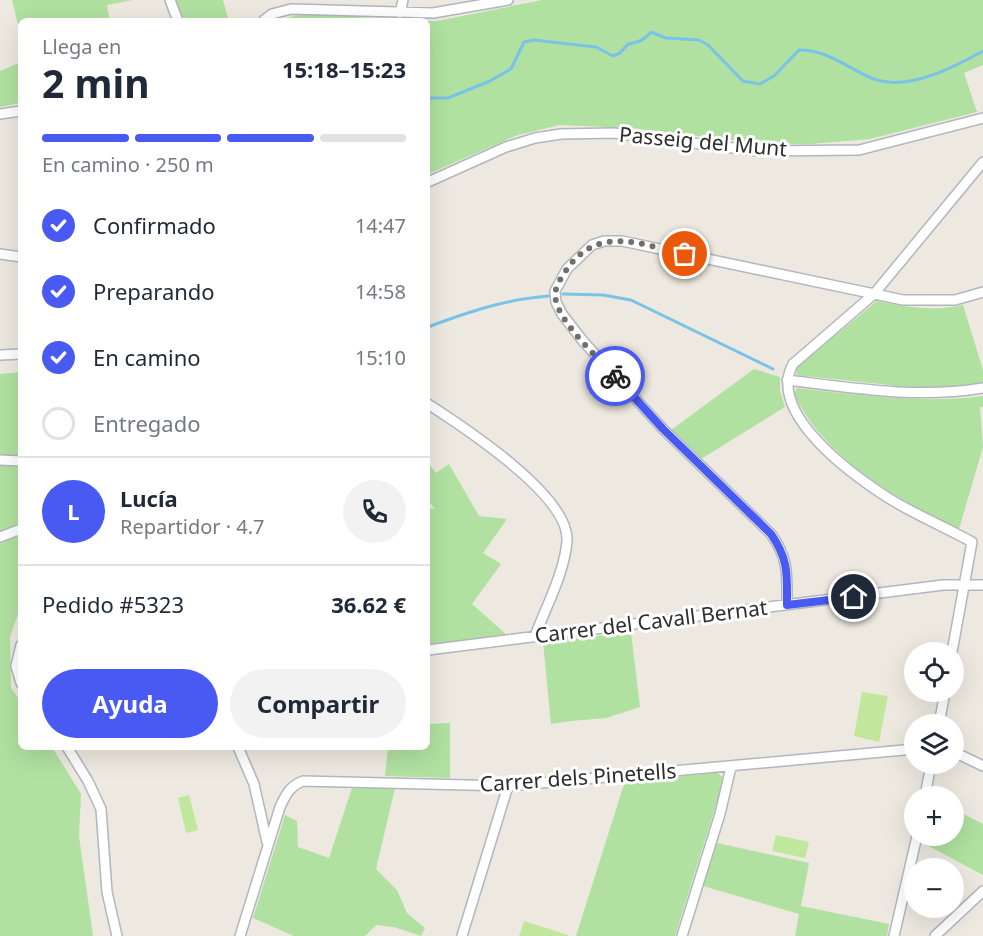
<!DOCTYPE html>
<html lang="es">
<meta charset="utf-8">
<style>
body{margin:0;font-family:"Noto Sans",sans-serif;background:#f2f2f3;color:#1f2937;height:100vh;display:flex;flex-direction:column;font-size:22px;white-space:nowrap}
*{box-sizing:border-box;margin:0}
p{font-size:20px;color:#747a83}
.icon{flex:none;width:33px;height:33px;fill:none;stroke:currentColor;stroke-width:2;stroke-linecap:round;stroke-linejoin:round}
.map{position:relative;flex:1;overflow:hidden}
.drawer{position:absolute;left:18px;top:18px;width:412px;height:732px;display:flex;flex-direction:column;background:#fff;border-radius:9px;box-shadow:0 6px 24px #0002}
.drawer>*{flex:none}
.tools{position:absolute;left:904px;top:642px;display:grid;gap:12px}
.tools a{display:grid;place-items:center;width:60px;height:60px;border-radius:50%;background:#fff;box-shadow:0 6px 24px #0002;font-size:30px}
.pin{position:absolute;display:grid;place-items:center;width:51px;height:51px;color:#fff;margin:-26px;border:3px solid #fff;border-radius:50%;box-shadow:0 2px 6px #0007}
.courier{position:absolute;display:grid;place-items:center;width:60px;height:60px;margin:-30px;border:4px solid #495af2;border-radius:50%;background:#fff;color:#222;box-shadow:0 2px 8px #0007}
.summary em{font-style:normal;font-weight:700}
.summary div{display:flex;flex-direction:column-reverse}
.summary{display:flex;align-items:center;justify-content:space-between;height:102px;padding:0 24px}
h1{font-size:39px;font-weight:700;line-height:45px}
.bar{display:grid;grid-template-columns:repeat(4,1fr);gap:9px 6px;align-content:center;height:72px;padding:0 24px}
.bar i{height:8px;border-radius:4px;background:#e0e1e3}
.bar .selected{background:#495af2}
.bar p{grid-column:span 4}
.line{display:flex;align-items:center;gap:15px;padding:0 24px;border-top:2px solid #e0e1e3}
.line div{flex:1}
.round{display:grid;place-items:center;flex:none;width:63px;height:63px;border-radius:32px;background:#f2f2f3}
ol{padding:0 24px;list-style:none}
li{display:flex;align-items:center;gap:18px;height:66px}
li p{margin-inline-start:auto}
li .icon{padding:6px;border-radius:50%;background:#495af2;color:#fff;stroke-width:4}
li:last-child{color:#747a83}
li i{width:33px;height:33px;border:3px solid #e0e1e3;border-radius:50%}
.primary-button{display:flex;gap:12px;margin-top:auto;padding:12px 24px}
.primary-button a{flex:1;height:69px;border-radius:36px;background:#495af2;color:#fff;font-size:24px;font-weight:700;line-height:69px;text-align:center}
.primary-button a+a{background:#f2f2f3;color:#1f2937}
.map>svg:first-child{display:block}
</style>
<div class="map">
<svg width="983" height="936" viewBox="0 0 983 936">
<rect width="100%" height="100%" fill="#ede9e0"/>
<path fill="#b0e1a0" d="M12 0H133L107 5 110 21H21V37Z
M176 0H223L228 18 223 21H183Z
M542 0H983V65L964 73 977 112 870 139 811 144H765L630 128 560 125 518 135 428 174V21H425H437Z
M299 15H337L403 21H277Z
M21 62V103L0 107V71Z
M877 301C906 307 934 312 963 305L983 370V384L954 388H916L797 375 796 368Z
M754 369 780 377V391L785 407 701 459 671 430Z
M21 372V605L10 637 11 688 21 702V747H52L81 794 79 836 93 936H0V374Z
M797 388C859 395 921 404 983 396V407H980L983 447 959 529C942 524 925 513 910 504 864 477 817 443 794 394Z
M428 463 436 473 449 464 479 516 507 519 483 553 501 564 472 604 507 635 428 645V508L435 509 428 500Z
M631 632 640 707 606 718 571 721 551 724 543 642Z
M450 723V778L385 776 388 747H428V724Z
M715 773H718L722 777V786L675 936H576L625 781Z
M352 788H395L376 869 397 890 407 913 425 928 421 936 394 927 376 925 365 936H294L253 918 285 815 297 821 298 847 329 858Z
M954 809 983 824V875L921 842 922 836H954Z
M717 843 809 863 801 906 889 924 887 936H795L799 914 703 886Z"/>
<path fill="#c1e79c" d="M862 692 888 696 879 742 854 736Z
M189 795 198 830 186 833 178 798Z
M776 835 809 842 805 858 772 851Z
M524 921 568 935V936H519Z"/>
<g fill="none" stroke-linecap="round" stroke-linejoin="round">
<path stroke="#79c2ea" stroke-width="3" d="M428 98H448L490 81 511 69 524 42 534 40 596 47 613 56 620 53 628 44C638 43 645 40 651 32L666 38 699 40 708 45 743 81 760 84 774 76 799 50C831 50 850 71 877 80 911 90 954 67 983 51
M563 294 603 295 631 300 773 369
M428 327C468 312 506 299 549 296"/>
<defs>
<path id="street" d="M170 0 178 21
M400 13 403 0
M263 21 272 14 291 9 433 13 508 0
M0 114 21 111
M428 182 506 147 535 138 561 134 613 133 757 151 859 150 983 118
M0 254 21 257
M0 355 21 354
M787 380C853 388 918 399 983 388
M428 404C462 426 570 496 567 541 565 571 546 607 535 636
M0 460 21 461
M0 537 21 529
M972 542C945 527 916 515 890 499 854 476 766 414 793 364L874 294 983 162
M787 605C787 575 789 559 771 534L663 429 583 341 562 314 556 302 555 291 567 269 592 245 604 241H622L903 300H955L983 292
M21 645 16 666 21 683
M428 650 943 585H983
M952 652 972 542
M939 724 945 692
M67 747 88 781 101 809 107 892 117 936
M238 747 254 784 267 842
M954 752 983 766
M925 796 931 764
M240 936 280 807C286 794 290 786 303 781L508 786 915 749
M462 936 508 786
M682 936 720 814 731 767
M894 936 917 836
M935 936 983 891"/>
</defs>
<use href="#street" stroke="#b3b5bf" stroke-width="12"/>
<use href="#street" stroke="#fff" stroke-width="9"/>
</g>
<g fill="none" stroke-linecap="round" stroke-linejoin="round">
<path stroke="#706f6c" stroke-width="6" stroke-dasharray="0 10.8" d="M615 376C598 358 561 324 556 301 553 290 559 281 565 272 596 224 639 244 685 254"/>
<path stroke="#495af2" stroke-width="8" d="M615 376 663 429 771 534C789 560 787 575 787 605L854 597"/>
</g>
<g text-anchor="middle" stroke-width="6" stroke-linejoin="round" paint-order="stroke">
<g font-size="21" fill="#2d2d2d" stroke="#fff">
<text transform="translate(703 142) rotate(5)" y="7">Passeig del Munt</text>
<text transform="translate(651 622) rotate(-7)" y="7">Carrer del Cavall Bernat</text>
<text transform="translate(578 778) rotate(-4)" y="7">Carrer dels Pinetells</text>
</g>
</g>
</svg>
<div class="tools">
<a><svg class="icon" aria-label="locate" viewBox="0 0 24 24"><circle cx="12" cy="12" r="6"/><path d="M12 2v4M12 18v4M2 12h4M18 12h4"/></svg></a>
<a><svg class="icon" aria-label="layers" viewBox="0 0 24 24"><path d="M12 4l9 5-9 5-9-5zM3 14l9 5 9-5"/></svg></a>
<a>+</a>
<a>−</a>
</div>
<div class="pin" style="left:685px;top:254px;background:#ea580c"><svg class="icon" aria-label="bag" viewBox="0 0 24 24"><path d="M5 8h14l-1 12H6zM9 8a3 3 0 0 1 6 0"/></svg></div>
<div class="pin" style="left:854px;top:597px;background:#1f2937"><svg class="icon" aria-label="home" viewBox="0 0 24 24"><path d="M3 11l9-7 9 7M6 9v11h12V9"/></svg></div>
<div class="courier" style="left:615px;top:376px"><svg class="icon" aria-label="bike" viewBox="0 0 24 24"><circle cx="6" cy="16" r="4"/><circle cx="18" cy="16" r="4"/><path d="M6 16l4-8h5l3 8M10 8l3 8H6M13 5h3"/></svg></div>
<section class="drawer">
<div class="summary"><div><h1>2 min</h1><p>Llega en</p></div><em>15:18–15:23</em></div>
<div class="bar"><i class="selected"></i><i class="selected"></i><i class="selected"></i><i></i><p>En camino · 250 m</p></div>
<ol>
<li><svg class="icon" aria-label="check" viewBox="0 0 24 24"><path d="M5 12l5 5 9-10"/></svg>Confirmado<p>14:47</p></li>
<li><svg class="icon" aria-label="check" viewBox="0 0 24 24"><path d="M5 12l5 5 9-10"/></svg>Preparando<p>14:58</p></li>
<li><svg class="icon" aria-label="check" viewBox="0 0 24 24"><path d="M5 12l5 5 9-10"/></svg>En camino<p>15:10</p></li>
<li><i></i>Entregado</li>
</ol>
<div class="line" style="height:108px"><b class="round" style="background:#495af2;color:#fff">L</b><div><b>Lucía</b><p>Repartidor · 4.7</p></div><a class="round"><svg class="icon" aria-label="phone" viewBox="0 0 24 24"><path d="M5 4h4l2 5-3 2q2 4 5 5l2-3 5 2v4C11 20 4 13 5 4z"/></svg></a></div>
<div class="line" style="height:78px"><div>Pedido #5323</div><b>36.62 €</b></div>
<div class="primary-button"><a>Ayuda</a><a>Compartir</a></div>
</section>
</div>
